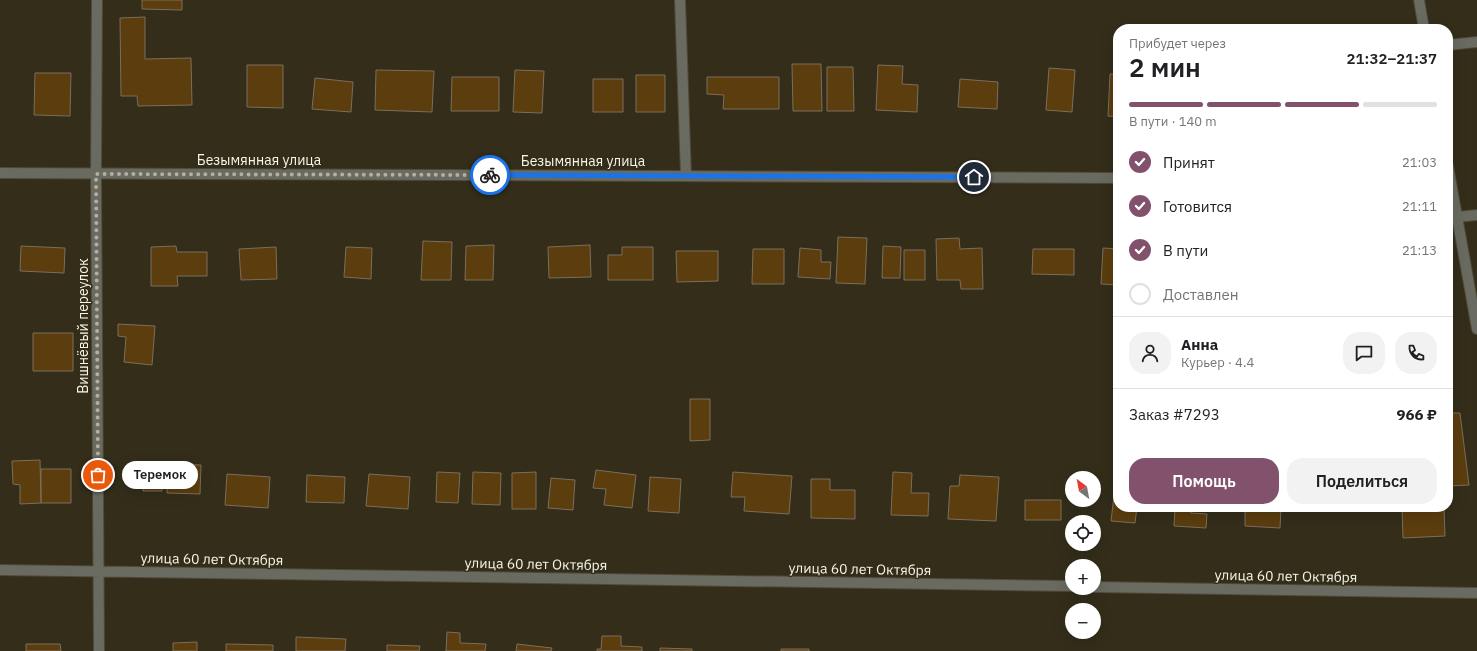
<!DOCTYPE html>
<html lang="ru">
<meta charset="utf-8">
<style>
body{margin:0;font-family:"IBM Plex Sans",sans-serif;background:#f2f2f2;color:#202124;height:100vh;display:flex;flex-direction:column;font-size:15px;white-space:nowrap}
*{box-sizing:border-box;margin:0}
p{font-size:13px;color:#757577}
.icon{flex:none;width:22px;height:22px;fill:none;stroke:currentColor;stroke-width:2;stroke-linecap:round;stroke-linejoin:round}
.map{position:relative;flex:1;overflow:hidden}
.sheet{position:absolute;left:1113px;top:24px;width:340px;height:488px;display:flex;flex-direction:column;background:#fff;border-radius:16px;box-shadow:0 4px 16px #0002}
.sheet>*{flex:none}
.needle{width:26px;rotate:328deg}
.tools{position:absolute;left:1065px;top:471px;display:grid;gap:8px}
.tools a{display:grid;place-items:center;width:36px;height:36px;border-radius:50%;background:#fff;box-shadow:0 4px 16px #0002;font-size:20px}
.pin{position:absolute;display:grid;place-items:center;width:34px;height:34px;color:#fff;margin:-17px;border:2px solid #fff;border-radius:50%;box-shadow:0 1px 4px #0007}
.courier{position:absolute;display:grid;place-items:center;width:40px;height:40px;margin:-20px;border:3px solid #1a73e8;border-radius:50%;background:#fff;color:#222;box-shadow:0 1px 5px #0007}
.bubble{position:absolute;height:28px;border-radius:14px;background:#fff;box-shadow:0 4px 16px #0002;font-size:13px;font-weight:600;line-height:28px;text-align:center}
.overview em{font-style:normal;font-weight:600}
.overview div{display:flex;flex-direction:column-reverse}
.overview{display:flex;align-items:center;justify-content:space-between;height:68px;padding:0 16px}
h1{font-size:26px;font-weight:600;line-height:30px}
.bar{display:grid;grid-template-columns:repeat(4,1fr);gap:6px 4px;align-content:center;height:48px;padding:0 16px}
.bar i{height:5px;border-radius:3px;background:#e0e0e0}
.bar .active{background:#82526d}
.bar p{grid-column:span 4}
.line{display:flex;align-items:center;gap:10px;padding:0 16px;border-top:1px solid #e0e0e0}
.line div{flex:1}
.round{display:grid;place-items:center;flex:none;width:42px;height:42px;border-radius:16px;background:#f2f2f2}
ol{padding:0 16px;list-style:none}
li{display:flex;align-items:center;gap:12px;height:44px}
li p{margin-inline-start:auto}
li .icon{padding:4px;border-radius:50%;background:#82526d;color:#fff;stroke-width:4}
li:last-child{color:#757577}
li i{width:22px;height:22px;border:2px solid #e0e0e0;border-radius:50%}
.action{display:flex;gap:8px;margin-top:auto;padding:8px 16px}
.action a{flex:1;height:46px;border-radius:16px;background:#82526d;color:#fff;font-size:16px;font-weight:600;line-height:46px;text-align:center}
.action a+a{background:#f2f2f2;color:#202124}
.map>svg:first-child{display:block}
</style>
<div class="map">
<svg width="1477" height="651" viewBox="0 0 1477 651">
<rect width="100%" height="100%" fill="#332d1a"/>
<path fill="#5b3d0e" stroke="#7c6e5c" d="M142 0H182V10L142 9Z
M145 17V59L191 58 192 105 138 106 137 96H121L120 18Z
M792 64H821L822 111H793Z
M247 65H283V108L247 107Z
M878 65 903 66 902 84 918 85 917 112 876 110Z
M827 67H853L854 111H827Z
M1049 68 1075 70 1072 112 1046 110Z
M376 70 434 71 432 112 375 110Z
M515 70 544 71 542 113 513 112Z
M35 73H71L70 116 34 115Z
M1110 74H1118V117L1108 116Z
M636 75H665V112H636Z
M452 77H499V111H451Z
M707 77H779V109H723L724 95 707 94Z
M315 78 353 82 351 112 312 109Z
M593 79H623V112H593Z
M960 79 998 82 997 109 958 107Z
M838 237 867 238 865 284 836 283Z
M959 238 960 249 982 248 983 289H961L960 280H937L936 239Z
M423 241 452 242 451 280H421Z
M494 245 493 280H465L466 246Z
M590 245 591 277 549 278 548 247Z
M21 246 65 248 64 273 20 271Z
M176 246 177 252H207V276H177L178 286H151V247Z
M883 246 901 247 900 278H882Z
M276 247 277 279 241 280 239 249Z
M346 247 372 248 371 279 344 277Z
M622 247H653V280H608V255H622Z
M800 248 821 250V262H831L830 279 798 277Z
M1103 248 1118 249V285L1101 284Z
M753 249H784V284H752Z
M1033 249H1074V275L1032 274Z
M904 250H925V280H904Z
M676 251H718V281L677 282Z
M118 324 155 326 152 365 124 362 126 337 118 336Z
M33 333H73V371H33Z
M690 399H710V440L690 441Z
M1448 413H1460L1469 485 1448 486Z
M40 460 41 503 20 504V485L13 484 12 461Z
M143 464H162V491H143Z
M168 464 201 465 200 494 167 493Z
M41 469H71V503H41Z
M596 470 636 475 632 508 604 505 606 489 593 488Z
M437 472 460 473 458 503 436 502Z
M473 472 501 473 500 505 472 504Z
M536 472V509H512V473Z
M733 472 792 476 789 514 744 511 745 497H731Z
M893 472 912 473 911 493H929L928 516 891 515Z
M227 474 270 477 268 508 225 505Z
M369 474 410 477 408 509 366 506Z
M307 475 345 477 344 503 306 502Z
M960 475 999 477 996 521 948 519 950 486H959Z
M650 477 681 479 679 513 648 511Z
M551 478 575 480 573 510 548 508Z
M811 479H830V490H855V519L811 518Z
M1114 496 1118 497V507H1137L1135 523 1111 521Z
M1025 500H1061V520H1025Z
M1175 507H1191V513L1207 514 1206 528 1174 526Z
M1245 507H1281L1280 528 1245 526Z
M1402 507H1444L1445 536 1403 538Z
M447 632 460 633V643L486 644 485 651H446Z
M602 636H621V646L642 647V651H597V649H601Z
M296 637 346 639 345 651H296Z
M197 642V651H173V643Z
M26 644H60L61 651H26Z
M226 644 273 645V651H226Z
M517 644 552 648 551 651H516Z
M387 645 420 646 419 651H387Z
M660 648 692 649V651H660Z
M781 649H809V651H781Z"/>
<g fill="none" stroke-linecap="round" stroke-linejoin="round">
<defs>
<path id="lane" d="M680 0 686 176
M1457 217 1477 215"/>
<path id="street" d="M97 0 96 173 99 651
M1419 0 1424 29
M1448 45 1477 42
M1448 166 1477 329
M0 173 1118 178
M0 570 1072 586
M1094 587 1477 593"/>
</defs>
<use href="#lane" stroke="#4f4937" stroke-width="12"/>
<use href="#street" stroke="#4f4937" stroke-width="12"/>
<use href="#lane" stroke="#696b61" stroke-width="10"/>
<use href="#street" stroke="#696b61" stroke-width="10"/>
</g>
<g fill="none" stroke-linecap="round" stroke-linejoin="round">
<path stroke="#b3afa1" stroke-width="4" stroke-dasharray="0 7.2" d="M98 475 96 174 490 175"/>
<path stroke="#1a73e8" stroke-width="5" d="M490 175 974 177"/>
</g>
<g text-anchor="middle" stroke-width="3" stroke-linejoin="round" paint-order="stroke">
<g font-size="14" fill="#f8f5e9" stroke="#332d1a">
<text x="259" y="165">Безымянная улица</text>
<text x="583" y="166">Безымянная улица</text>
<text transform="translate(83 326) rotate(-90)" y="5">Вишнёвый переулок</text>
<text transform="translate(212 559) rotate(1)" y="5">улица 60 лет Октября</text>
<text transform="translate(536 564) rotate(1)" y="5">улица 60 лет Октября</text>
<text transform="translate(860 569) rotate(1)" y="5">улица 60 лет Октября</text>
<text transform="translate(1286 576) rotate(1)" y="5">улица 60 лет Октября</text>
</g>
</g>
</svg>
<div class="tools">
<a><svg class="needle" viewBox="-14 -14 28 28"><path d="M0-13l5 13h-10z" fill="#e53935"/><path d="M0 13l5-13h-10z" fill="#757577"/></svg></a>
<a><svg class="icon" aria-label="locate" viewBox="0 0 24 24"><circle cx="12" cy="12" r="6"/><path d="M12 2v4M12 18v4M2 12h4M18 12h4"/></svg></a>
<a>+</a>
<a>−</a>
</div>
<div class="pin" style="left:98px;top:475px;background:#ea580c"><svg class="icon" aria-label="bag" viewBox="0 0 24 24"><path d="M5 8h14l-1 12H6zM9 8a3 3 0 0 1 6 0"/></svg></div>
<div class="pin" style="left:974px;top:177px;background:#1f2937"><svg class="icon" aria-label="home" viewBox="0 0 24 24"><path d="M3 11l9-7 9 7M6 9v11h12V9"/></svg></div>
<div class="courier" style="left:490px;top:175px"><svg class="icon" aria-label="bike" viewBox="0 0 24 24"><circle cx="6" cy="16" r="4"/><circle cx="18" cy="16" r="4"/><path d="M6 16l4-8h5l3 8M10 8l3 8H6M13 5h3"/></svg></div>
<div class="bubble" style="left:122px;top:461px;width:76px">Теремок</div>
<section class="sheet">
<div class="overview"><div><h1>2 мин</h1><p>Прибудет через</p></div><em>21:32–21:37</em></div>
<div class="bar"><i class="active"></i><i class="active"></i><i class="active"></i><i></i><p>В пути · 140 m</p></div>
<ol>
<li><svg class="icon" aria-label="check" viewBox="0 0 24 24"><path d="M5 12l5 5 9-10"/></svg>Принят<p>21:03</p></li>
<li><svg class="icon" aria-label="check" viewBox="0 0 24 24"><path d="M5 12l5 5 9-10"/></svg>Готовится<p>21:11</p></li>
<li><svg class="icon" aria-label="check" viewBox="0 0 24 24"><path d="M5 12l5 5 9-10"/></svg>В пути<p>21:13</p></li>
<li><i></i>Доставлен</li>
</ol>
<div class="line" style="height:72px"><a class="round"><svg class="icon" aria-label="person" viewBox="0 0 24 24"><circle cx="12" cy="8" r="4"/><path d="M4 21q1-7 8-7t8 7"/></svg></a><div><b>Анна</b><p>Курьер · 4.4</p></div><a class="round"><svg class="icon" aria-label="chat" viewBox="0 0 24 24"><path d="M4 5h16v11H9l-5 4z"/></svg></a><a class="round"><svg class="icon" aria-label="phone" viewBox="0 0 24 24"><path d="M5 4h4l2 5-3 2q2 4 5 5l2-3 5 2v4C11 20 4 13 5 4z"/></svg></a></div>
<div class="line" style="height:52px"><div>Заказ #7293</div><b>966 ₽</b></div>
<div class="action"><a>Помощь</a><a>Поделиться</a></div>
</section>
</div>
